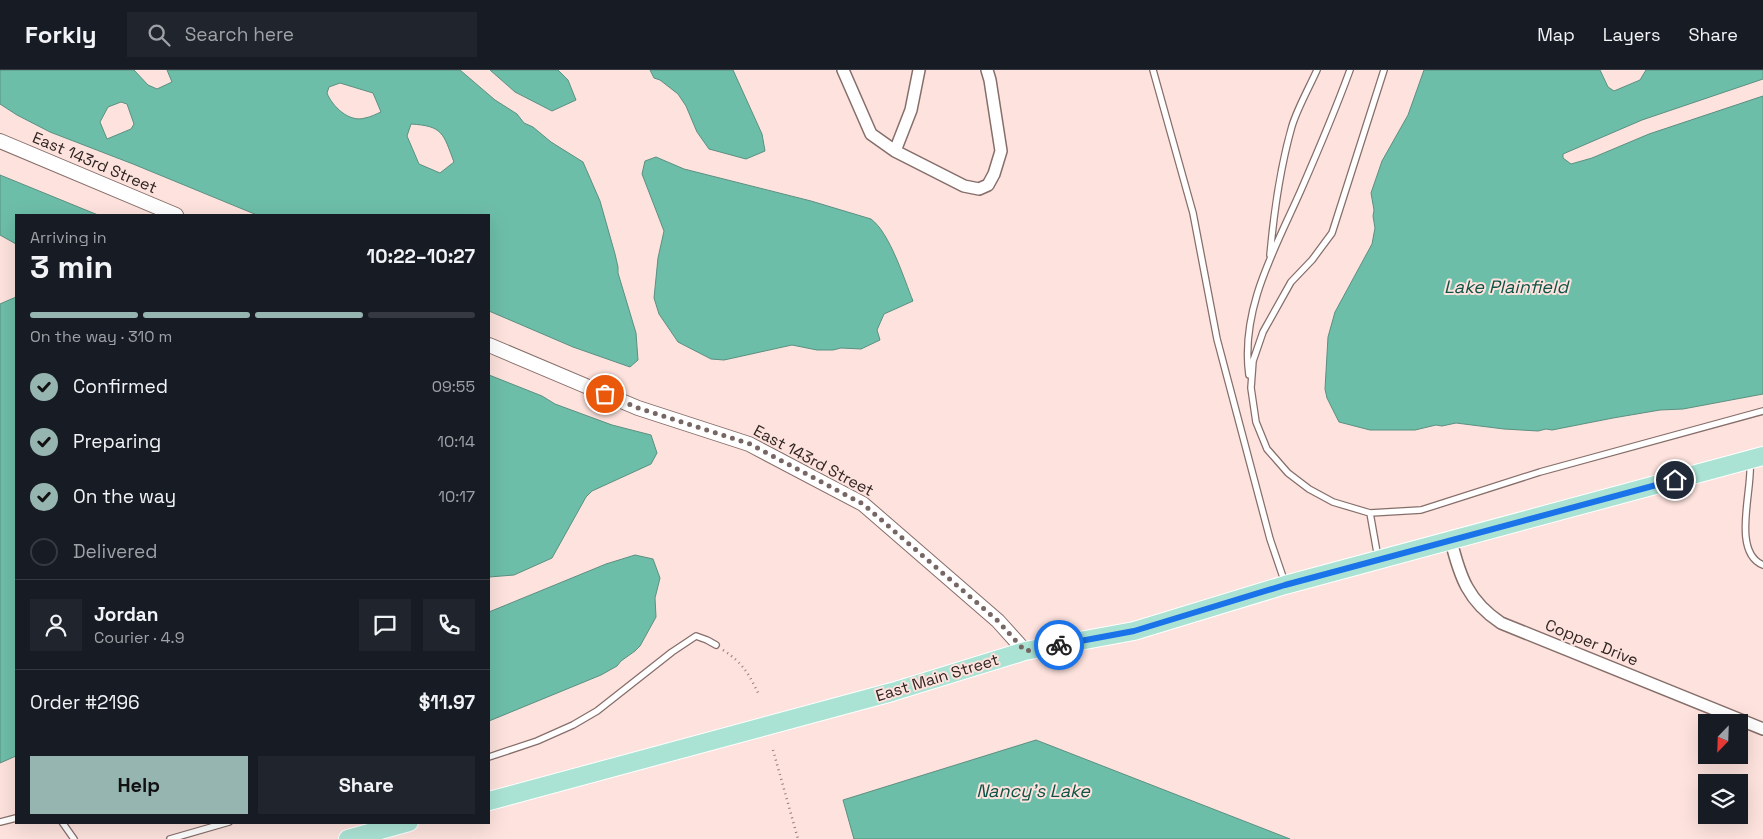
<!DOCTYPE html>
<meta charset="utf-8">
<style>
body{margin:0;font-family:"Space Grotesk",sans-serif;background:#20242c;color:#f1f3f6;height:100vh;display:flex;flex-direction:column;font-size:19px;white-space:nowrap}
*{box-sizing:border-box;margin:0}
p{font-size:16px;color:#9ea1a6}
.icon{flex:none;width:28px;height:28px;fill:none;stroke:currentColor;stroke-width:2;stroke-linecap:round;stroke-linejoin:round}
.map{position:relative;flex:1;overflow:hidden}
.drawer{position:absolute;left:15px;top:144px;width:475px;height:610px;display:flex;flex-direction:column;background:#171b24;border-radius:0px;box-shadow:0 5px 20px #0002}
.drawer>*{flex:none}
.needle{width:32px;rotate:203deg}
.tools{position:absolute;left:1698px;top:644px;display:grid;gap:10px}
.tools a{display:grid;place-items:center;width:50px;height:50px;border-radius:0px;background:#171b24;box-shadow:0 5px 20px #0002;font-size:25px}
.pin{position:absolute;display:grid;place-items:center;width:42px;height:42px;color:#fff;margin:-21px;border:2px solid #fff;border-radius:50%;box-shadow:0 1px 5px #0007}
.courier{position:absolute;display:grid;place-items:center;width:50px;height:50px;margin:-25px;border:4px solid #1a73e8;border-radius:50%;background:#fff;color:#222;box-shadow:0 1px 6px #0007}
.overview em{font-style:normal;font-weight:700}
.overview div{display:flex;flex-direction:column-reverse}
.overview{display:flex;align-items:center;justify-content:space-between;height:85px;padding:0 15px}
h1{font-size:32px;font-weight:700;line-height:38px}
.bar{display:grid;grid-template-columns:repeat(4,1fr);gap:8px 5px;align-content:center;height:60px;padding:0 15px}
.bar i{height:6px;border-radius:4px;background:#363941}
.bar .on{background:#96b5b0}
.bar p{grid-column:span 4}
.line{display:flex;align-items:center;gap:12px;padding:0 15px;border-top:1px solid #363941}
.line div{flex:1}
.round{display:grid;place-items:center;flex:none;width:52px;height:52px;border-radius:0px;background:#20242c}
ol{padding:0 15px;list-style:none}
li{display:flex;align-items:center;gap:15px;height:55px}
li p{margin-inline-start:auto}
li .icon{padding:5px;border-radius:50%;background:#96b5b0;color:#111;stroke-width:4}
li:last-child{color:#9ea1a6}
li i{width:28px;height:28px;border:2px solid #363941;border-radius:50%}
.action{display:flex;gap:10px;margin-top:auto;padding:10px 15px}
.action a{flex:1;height:58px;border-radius:0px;background:#96b5b0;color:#111;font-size:20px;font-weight:700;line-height:58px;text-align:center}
.action a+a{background:#20242c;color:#f1f3f6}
header{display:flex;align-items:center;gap:30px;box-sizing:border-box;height:70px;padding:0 25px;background:#171b24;border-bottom:1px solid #363941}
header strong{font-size:24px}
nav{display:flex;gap:28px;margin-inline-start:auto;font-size:18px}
.search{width:350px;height:45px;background:#20242c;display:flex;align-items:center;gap:12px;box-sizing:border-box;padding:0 18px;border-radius:0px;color:#9ea1a6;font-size:19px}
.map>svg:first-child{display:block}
</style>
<header>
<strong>Forkly</strong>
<div class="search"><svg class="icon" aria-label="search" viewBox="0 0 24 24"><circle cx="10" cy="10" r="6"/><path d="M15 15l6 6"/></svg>Search here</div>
<nav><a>Map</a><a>Layers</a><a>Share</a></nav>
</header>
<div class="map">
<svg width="1763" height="769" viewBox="0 0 1763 769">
<rect width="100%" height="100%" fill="#fde2dd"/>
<path fill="#6dbea9" stroke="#5a9081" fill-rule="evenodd" d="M0 0H134L148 15 157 19 172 12 167 0H460L495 30 517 44 524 53 533 57 551 72 583 92 600 131 615 184 618 197V203L636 263 638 290 630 297 573 277 489 241V145H257L133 94 50 62 17 45 0 34ZM340 13 373 23 381 42C376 44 371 47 365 48 349 53 332 36 327 23L329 17ZM121 32 127 34 134 54 131 59 107 69 100 52 108 37ZM411 54C443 56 443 63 454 92L440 103 419 94 407 66Z
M490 0H558L568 10 576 30 552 41 515 22Z
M650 0H733L762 64 765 81 746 89 709 79 697 62 686 36 678 24 660 10 654 8Z
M1424 0H1600L1608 17 1614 21 1640 10 1646 0H1763V9L1642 50 1563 84V88L1571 94 1592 88 1649 64 1763 26V324L1683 339 1660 340 1613 348 1552 360 1546 359 1538 361 1504 359 1456 353 1442 356 1436 355 1415 360H1370L1339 352 1327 328 1325 319 1328 267 1335 242 1372 174 1375 158 1373 146 1374 140 1371 123 1382 91 1408 45Z
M656 87 684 99 811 131 871 149C890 163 904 209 913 231L884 244 877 260 880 270 861 279 841 278 833 280H817L792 275 724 290 711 289 678 272 659 244 654 228 658 188 664 161 642 104 645 91Z
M0 105 98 145H16V174L0 165Z
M16 227V686L0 693V234Z
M489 305 542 326 555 334 612 355 651 365 657 383 651 394 592 421 586 427 552 488 514 505 489 507Z
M635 485 653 489 660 508 655 528 656 547 640 576 635 581 621 591 617 596 601 605 489 651V542L606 494Z
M1036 670 1290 769H854L843 730Z"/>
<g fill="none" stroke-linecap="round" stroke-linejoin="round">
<defs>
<path id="service" d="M1153 0 1193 143 1217 269 1270 469 1285 513
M1384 0 1332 163 1312 190 1291 212 1263 262 1253 291 1251 318 1256 352 1267 379 1288 403 1309 419 1333 432 1370 443 1421 440 1540 402 1763 341
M1270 185C1274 141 1280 98 1292 56 1298 37 1309 18 1317 0
M1249 305C1240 239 1275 179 1301 120 1318 81 1335 41 1350 0
M1750 392C1753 419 1731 482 1763 495
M1370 443 1378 488
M489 687 537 671 573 655 597 641 672 582 696 566 707 570 716 575
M0 752 16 748
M62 752 74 769
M170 769 229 752"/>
<path id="minor" d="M843 0 871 64 895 81 964 116 979 119 988 115 994 104 1001 81 990 10 987 0
M895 81 911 40 919 0
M1451 471C1460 507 1468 531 1501 553L1763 659"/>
<path id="tertiary" d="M0 71 176 145
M489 275 638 338 749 374 863 434 998 551 1025 581"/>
<path id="primary" d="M489 731 892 622 1025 581 1134 561 1285 515 1763 386
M348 769 409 752"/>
</defs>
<use href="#service" stroke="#866e6a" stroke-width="8"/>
<use href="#minor" stroke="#866e6a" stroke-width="14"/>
<use href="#tertiary" stroke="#866e6a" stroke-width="16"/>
<use href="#primary" stroke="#fff" stroke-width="20"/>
<path stroke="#907e7b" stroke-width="2.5" stroke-dasharray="1 4" stroke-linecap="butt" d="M723 580C743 593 749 604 759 625
M773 680 798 769"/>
<use href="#service" stroke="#fff" stroke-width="5.5"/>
<use href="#minor" stroke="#fff" stroke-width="11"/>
<use href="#tertiary" stroke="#fff" stroke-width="14"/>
<use href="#primary" stroke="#aae3d4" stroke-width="18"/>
</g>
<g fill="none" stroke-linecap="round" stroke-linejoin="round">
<path stroke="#776764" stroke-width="5" stroke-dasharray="0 9" d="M605 324 638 338 750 374 863 434 998 551 1025 581 1059 575"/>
<path stroke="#1a73e8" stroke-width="6" d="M1059 575 1134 561 1285 515 1675 410"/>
</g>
<g text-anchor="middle" stroke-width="4" stroke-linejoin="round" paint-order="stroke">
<g font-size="16" fill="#2f2523" stroke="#fde2dd">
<text transform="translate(95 92) rotate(23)" y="6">East 143rd Street</text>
<text transform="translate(814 390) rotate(28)" y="6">East 143rd Street</text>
<text transform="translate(1592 572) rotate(22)" y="6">Copper Drive</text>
<text transform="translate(937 607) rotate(-17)" y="6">East Main Street</text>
</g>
<g font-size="18" font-style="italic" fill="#0e5345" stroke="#fde2dd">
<text x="1506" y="223">Lake Plainfield</text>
<text x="1033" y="727">Nancy's Lake</text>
</g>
</g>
</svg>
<div class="tools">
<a><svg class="needle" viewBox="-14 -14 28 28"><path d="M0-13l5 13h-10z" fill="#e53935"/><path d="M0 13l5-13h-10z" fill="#9ea1a6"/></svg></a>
<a><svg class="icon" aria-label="layers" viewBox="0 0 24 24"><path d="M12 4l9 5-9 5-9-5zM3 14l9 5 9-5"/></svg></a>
</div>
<div class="pin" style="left:605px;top:324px;background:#ea580c"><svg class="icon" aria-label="bag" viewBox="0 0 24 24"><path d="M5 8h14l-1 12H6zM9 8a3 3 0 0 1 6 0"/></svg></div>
<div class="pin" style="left:1675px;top:410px;background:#1f2937"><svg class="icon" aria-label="home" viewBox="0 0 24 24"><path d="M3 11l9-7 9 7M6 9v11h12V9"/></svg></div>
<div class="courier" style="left:1059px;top:575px"><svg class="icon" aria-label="bike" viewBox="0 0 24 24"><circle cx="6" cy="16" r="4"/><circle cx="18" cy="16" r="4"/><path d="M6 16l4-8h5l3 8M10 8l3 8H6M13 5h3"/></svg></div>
<section class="drawer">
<div class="overview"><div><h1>3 min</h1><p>Arriving in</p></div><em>10:22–10:27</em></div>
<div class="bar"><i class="on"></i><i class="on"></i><i class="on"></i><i></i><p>On the way · 310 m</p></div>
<ol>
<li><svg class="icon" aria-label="check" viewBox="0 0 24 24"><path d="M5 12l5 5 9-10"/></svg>Confirmed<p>09:55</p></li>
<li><svg class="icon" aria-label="check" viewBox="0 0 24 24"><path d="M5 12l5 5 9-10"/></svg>Preparing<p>10:14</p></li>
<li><svg class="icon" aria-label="check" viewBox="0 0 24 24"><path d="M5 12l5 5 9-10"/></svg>On the way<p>10:17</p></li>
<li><i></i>Delivered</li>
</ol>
<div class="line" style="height:90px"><a class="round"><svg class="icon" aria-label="person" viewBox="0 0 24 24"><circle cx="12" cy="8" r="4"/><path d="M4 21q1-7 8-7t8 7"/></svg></a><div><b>Jordan</b><p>Courier · 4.9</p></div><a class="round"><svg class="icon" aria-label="chat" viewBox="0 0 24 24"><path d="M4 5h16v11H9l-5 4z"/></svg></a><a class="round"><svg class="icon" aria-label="phone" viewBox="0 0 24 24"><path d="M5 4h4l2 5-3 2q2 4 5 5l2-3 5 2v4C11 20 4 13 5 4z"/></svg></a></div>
<div class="line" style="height:65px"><div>Order #2196</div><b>$11.97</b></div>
<div class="action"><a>Help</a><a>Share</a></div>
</section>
</div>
